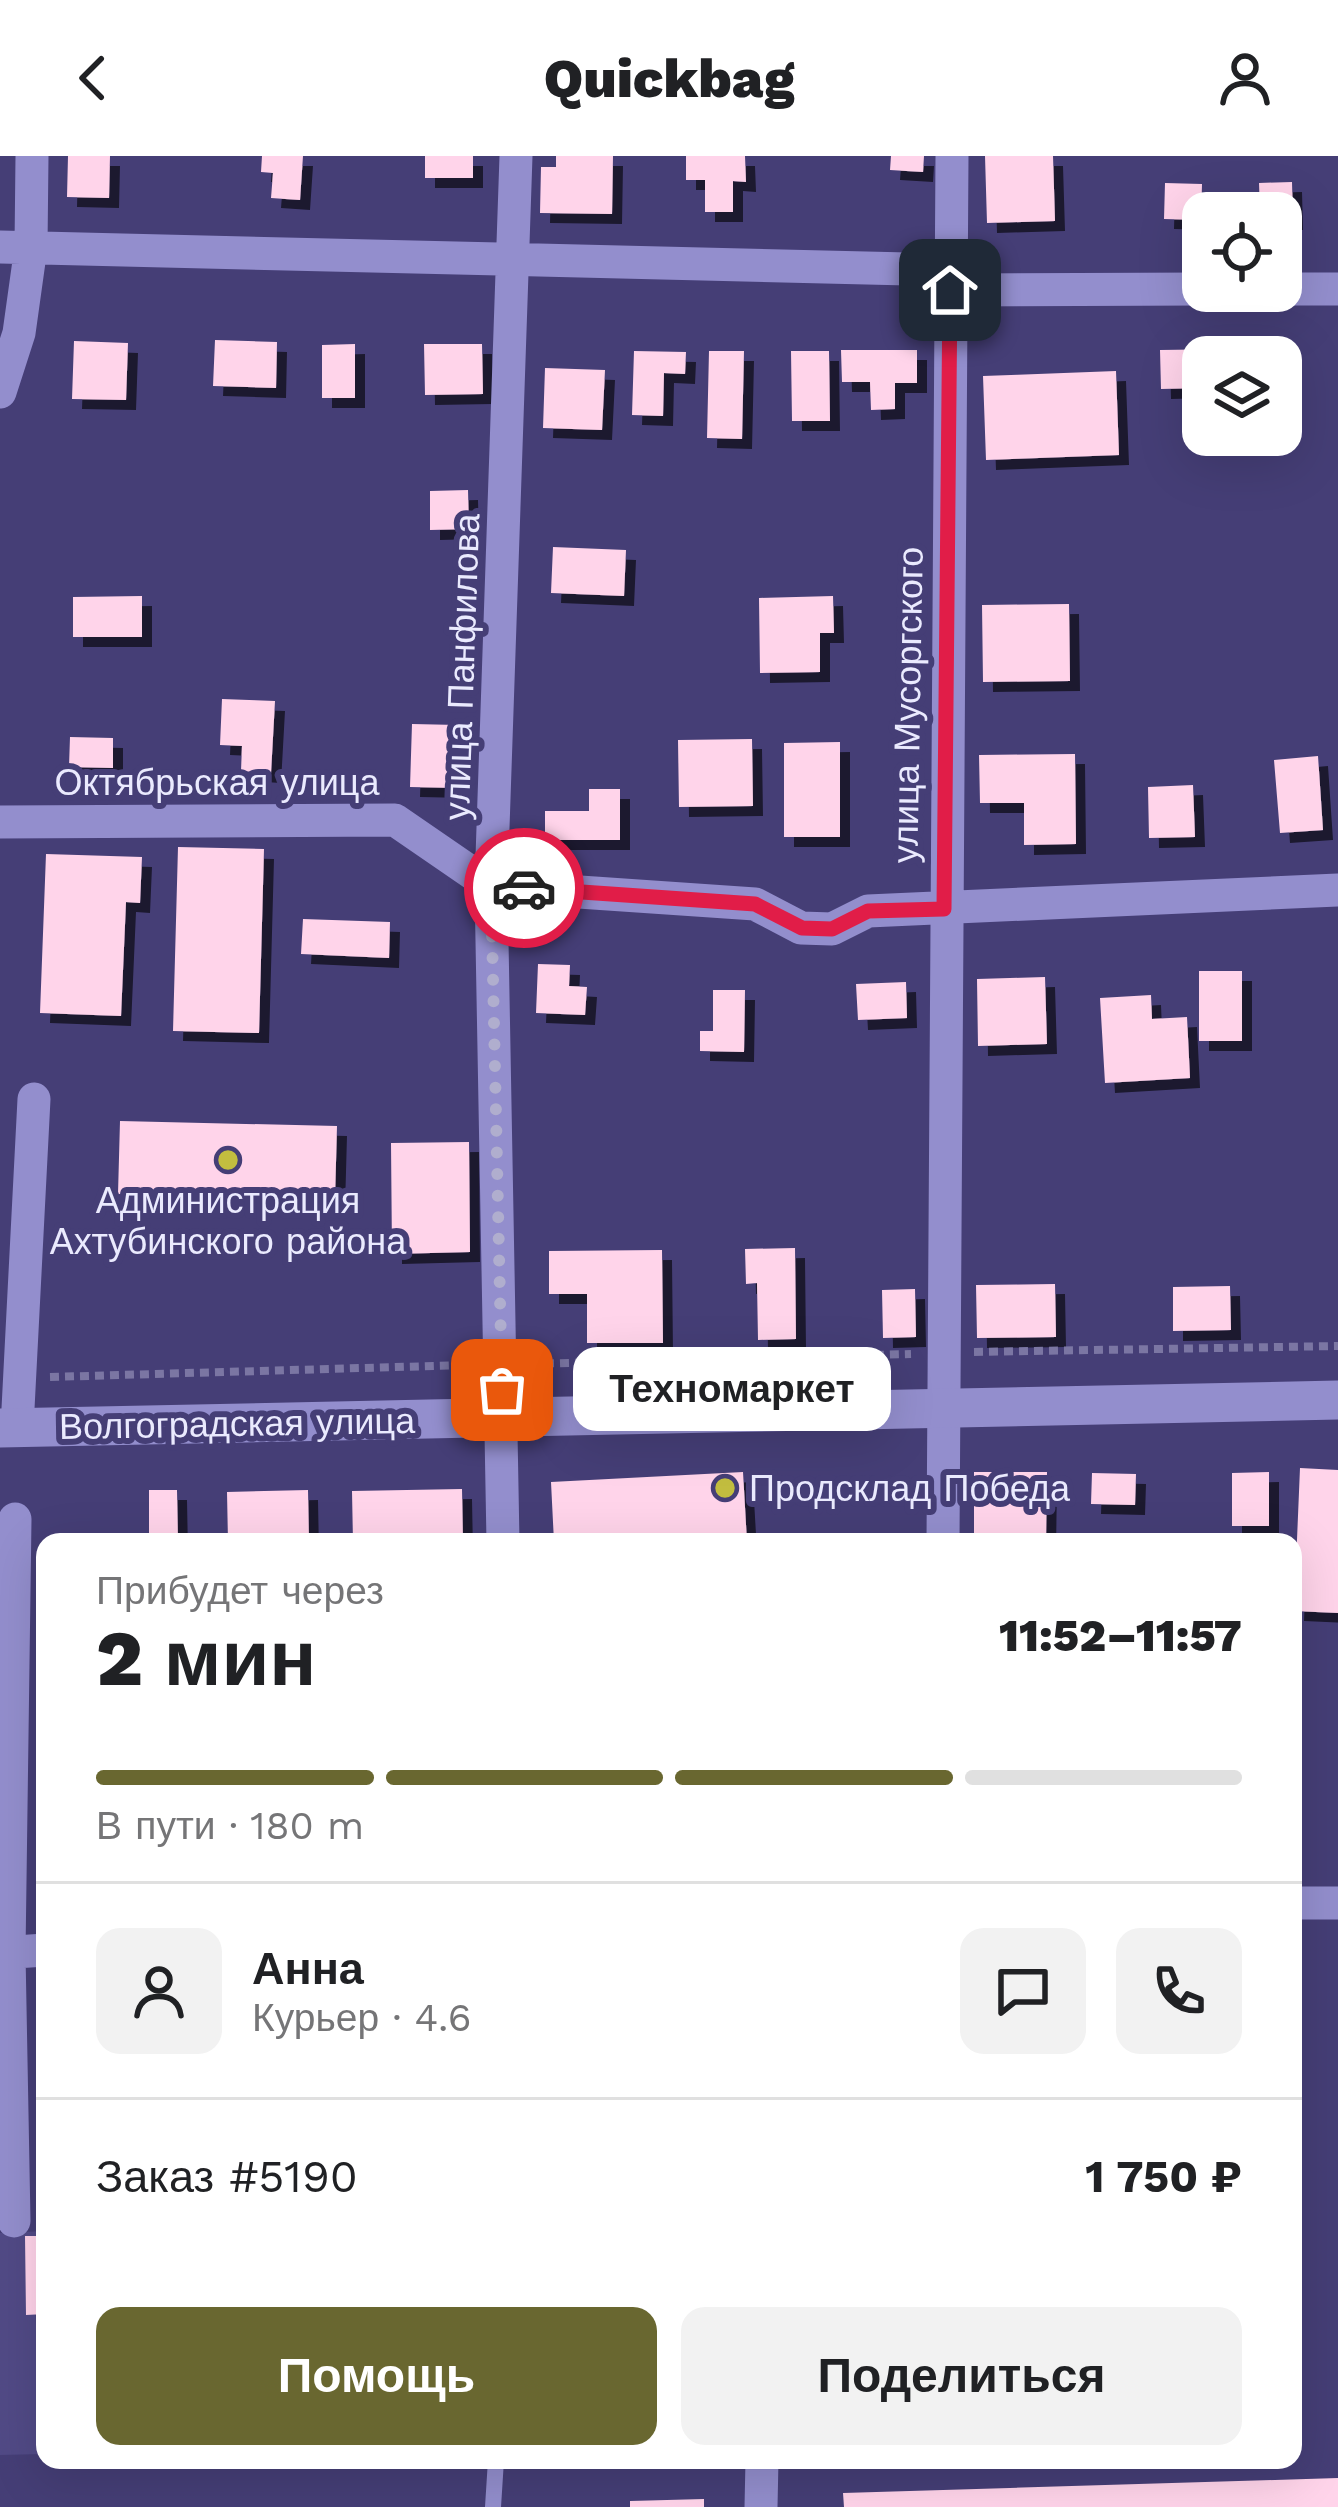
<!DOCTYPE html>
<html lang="ru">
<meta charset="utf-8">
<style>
body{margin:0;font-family:"Work Sans",sans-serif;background:#f2f2f2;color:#202124;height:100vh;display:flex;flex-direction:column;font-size:45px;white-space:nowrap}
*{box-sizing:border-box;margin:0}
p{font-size:39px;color:#757577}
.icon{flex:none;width:66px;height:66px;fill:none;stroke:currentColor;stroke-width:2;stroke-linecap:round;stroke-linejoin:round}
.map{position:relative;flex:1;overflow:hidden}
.drawer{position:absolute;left:36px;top:1377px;width:1266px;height:936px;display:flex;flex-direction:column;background:#fff;border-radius:24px;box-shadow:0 12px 48px #0002}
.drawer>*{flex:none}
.fabs{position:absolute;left:1182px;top:36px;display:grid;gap:24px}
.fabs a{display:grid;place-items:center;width:120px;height:120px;border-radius:24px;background:#fff;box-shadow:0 12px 48px #0002;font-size:60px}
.pin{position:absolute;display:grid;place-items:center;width:102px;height:102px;color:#fff;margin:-51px;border-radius:24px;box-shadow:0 6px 18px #0006}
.courier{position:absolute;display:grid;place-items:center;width:120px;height:120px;margin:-60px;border:9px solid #e11d48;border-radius:50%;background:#fff;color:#222;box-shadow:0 3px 15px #0007}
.bubble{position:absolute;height:84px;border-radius:24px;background:#fff;box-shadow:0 12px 48px #0002;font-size:39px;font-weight:800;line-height:84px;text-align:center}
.overview em{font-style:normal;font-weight:800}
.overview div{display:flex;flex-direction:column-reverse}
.overview{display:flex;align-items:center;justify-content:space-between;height:204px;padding:0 60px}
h1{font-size:78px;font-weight:800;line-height:90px}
.bar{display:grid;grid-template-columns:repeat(4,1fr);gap:18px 12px;align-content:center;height:144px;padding:0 60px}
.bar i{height:15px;border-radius:9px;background:#e0e0e0}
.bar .on{background:#696730}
.bar p{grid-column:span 4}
.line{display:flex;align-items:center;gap:30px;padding:0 60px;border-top:3px solid #e0e0e0}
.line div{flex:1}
.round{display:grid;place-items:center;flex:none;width:126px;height:126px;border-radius:24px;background:#f2f2f2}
.action{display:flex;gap:24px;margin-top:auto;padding:24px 60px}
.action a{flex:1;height:138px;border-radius:24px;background:#696730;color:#fff;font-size:48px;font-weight:800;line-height:138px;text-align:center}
.action a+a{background:#f2f2f2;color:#202124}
header{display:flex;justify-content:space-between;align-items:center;height:156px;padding:0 60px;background:#fff;font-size:54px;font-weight:800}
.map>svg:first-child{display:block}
</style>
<header><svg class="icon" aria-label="back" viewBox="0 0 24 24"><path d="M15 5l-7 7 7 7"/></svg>Quickbag<svg class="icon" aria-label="person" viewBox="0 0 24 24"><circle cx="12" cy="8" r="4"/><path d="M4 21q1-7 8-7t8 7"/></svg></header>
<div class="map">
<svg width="1338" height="2351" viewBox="0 0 1338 2351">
<defs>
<filter id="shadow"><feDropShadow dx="10" dy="10" stdDeviation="0" flood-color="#0009"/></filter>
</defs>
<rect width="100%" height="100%" fill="#453e76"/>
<path fill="#514a86" d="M45 2075V2298L0 2299V2077Z"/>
<path fill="#ffd4ea" filter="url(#shadow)" d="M68 0H110L109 42 67 41Z
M262 0H303L300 44 271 42 273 17 261 16Z
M425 0H473V22H425Z
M556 0H613L612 58 540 57 541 11H556Z
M686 0H745L746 26 733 25V56H705V24H686Z
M891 0H924L923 16 890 14Z
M985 0H1053L1055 65 987 67Z
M1292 26 1293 64H1281V57H1260L1259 27Z
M1165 27 1202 28 1201 64 1164 63Z
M215 184 277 186 276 232 213 230Z
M74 185 128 187 126 244 72 243Z
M355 188V242H322V189Z
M424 188H482L483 238 425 239Z
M1228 193V201H1203V232L1161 233 1160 194Z
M841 194H917V227H895V253L871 254 870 226H842Z
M634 195 686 196 685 218 664 217 663 260 632 259Z
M709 195H744L742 283 707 282Z
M791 195H829L830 265H792Z
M545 212 605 214 602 274 543 272Z
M1116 215 1119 299 986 304 983 220Z
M468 334 469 373 430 374V335Z
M553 391 626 394 624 440 551 437Z
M142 440V481H73V441Z
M833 440 834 477H820V516L760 517 759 442Z
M1069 448 1070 525 983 526 982 449Z
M222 543 275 545 271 617 241 615 242 590 220 589Z
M412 568 458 569 457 632 410 631Z
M70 581 113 582V612L69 611Z
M752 583 753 650 679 651 678 584Z
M840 586V681H784V587Z
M1075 598 1076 688 1024 689V647H980L979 599Z
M1318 600 1323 674 1280 677 1274 604Z
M1193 629 1195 681 1149 682 1148 631Z
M589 633H620V684H545V655H589Z
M178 691 264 693 259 877 173 875Z
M46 698 142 701 140 747 126 746 121 860 40 857Z
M303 763 390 766 389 802 301 798Z
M538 808 570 809 569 830 587 831 585 859 536 857Z
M1199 815H1242V885H1199Z
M1045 821 1047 888 978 890 977 823Z
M906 826 907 862 858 864 856 828Z
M713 834H745L744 896 700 895V875H713Z
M1151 839 1152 863 1187 861 1190 922 1105 927 1100 842Z
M120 965 337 970 335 1042 118 1038Z
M469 986 470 1096 392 1098 391 987Z
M795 1092 796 1183 758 1184 757 1127 746 1128 745 1093Z
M662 1094 663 1187H587V1138H549V1095Z
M1055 1128 1056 1181 977 1182 976 1129Z
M1230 1130 1231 1174 1173 1175V1131Z
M915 1133 916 1181 883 1182 882 1134Z
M1300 1312 1338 1314V1457L1294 1455Z
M743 1316 747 1386H554L551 1326Z
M974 1316H1047L1046 1386H974Z
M1269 1316V1370H1232V1317Z
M1092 1317 1136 1318 1135 1349 1091 1348Z
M462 1333 463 1386H353L352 1335Z
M149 1334H177L178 1386H149Z
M308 1334 309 1386H228L227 1336Z
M25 2080H45V2158L26 2159Z
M1338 2322V2351H844L843 2337Z
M704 2343V2351H630V2345Z"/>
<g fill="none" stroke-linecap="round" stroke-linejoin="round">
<path stroke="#7b76a3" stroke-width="8" stroke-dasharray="9 6" stroke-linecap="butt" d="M974 1196 1338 1190
M530 1208 911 1198
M50 1221 467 1209"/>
<path stroke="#938ecd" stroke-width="16" d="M493 2351 496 2304"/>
<path stroke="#938ecd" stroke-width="33" d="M0 91 950 114
M1281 133H1338
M950 134 1203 133
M0 236 19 177 31 91 32 0
M0 666 395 664 491 730 755 748 801 772 832 773 868 755 1338 734
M17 1272 34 943
M503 1386 491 730 516 0
M943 1386 952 0
M1293 1747H1338
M0 1797 45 1794
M14 2065 9 1797 15 1363
M761 2351 762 2304"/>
<path stroke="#938ecd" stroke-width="39" d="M0 1272 1338 1244"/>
</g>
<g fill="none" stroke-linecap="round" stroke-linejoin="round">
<path stroke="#b0aece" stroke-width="12" stroke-dasharray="0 21.6" d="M502 1234 491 730 524 732"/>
<path stroke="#e11d48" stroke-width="15" d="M524 732 755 748 802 772 832 773 868 755 944 753 950 134"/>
</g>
<g fill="#c2bd3f" stroke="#453e76" stroke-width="4.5">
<circle cx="228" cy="1004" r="12"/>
<circle cx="725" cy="1332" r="12"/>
</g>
<g text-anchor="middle" stroke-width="12" stroke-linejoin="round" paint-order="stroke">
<g font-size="36" fill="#eaeafe" stroke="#453e76">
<text transform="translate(461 511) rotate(-88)" y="13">улица Панфилова</text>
<text transform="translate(907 549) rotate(-89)" y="13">улица Мусоргского</text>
<text x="217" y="639">Октябрьская улица</text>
<text transform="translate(237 1267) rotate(-1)" y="13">Волгоградская улица</text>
</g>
<g font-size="36" fill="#eaeafe" stroke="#453e76">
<text x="228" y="1057">Администрация<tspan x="228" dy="41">Ахтубинского района</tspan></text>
<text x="749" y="1345" text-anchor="start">Продсклад Победа</text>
</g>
</g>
</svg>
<div class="fabs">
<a><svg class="icon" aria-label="locate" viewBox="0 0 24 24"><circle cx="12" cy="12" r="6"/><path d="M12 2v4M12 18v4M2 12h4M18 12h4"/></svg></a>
<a><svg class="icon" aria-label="layers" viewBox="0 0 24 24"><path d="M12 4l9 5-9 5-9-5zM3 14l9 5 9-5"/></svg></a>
</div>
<div class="pin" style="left:502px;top:1234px;background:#ea580c"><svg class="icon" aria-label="bag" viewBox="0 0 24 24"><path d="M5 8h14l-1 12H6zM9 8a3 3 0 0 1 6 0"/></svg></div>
<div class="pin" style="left:950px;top:134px;background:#1f2937"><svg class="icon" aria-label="home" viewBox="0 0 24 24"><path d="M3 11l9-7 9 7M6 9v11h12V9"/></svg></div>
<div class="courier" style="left:524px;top:732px"><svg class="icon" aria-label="car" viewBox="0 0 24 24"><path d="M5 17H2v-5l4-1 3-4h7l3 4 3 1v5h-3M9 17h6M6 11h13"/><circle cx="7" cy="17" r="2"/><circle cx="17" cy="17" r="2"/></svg></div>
<div class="bubble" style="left:573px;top:1191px;width:318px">Техномаркет</div>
<section class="drawer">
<div class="overview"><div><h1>2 мин</h1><p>Прибудет через</p></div><em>11:52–11:57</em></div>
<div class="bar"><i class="on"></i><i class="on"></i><i class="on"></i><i></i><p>В пути · 180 m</p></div>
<div class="line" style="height:216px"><a class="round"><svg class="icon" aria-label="person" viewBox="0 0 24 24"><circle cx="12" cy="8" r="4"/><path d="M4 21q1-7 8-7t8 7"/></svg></a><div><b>Анна</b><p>Курьер · 4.6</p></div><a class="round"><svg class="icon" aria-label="chat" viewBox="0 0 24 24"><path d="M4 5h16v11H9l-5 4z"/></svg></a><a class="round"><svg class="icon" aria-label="phone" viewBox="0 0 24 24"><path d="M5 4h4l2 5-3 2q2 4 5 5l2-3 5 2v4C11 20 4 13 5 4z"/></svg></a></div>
<div class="line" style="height:156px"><div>Заказ #5190</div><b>1 750 ₽</b></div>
<div class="action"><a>Помощь</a><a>Поделиться</a></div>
</section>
</div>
